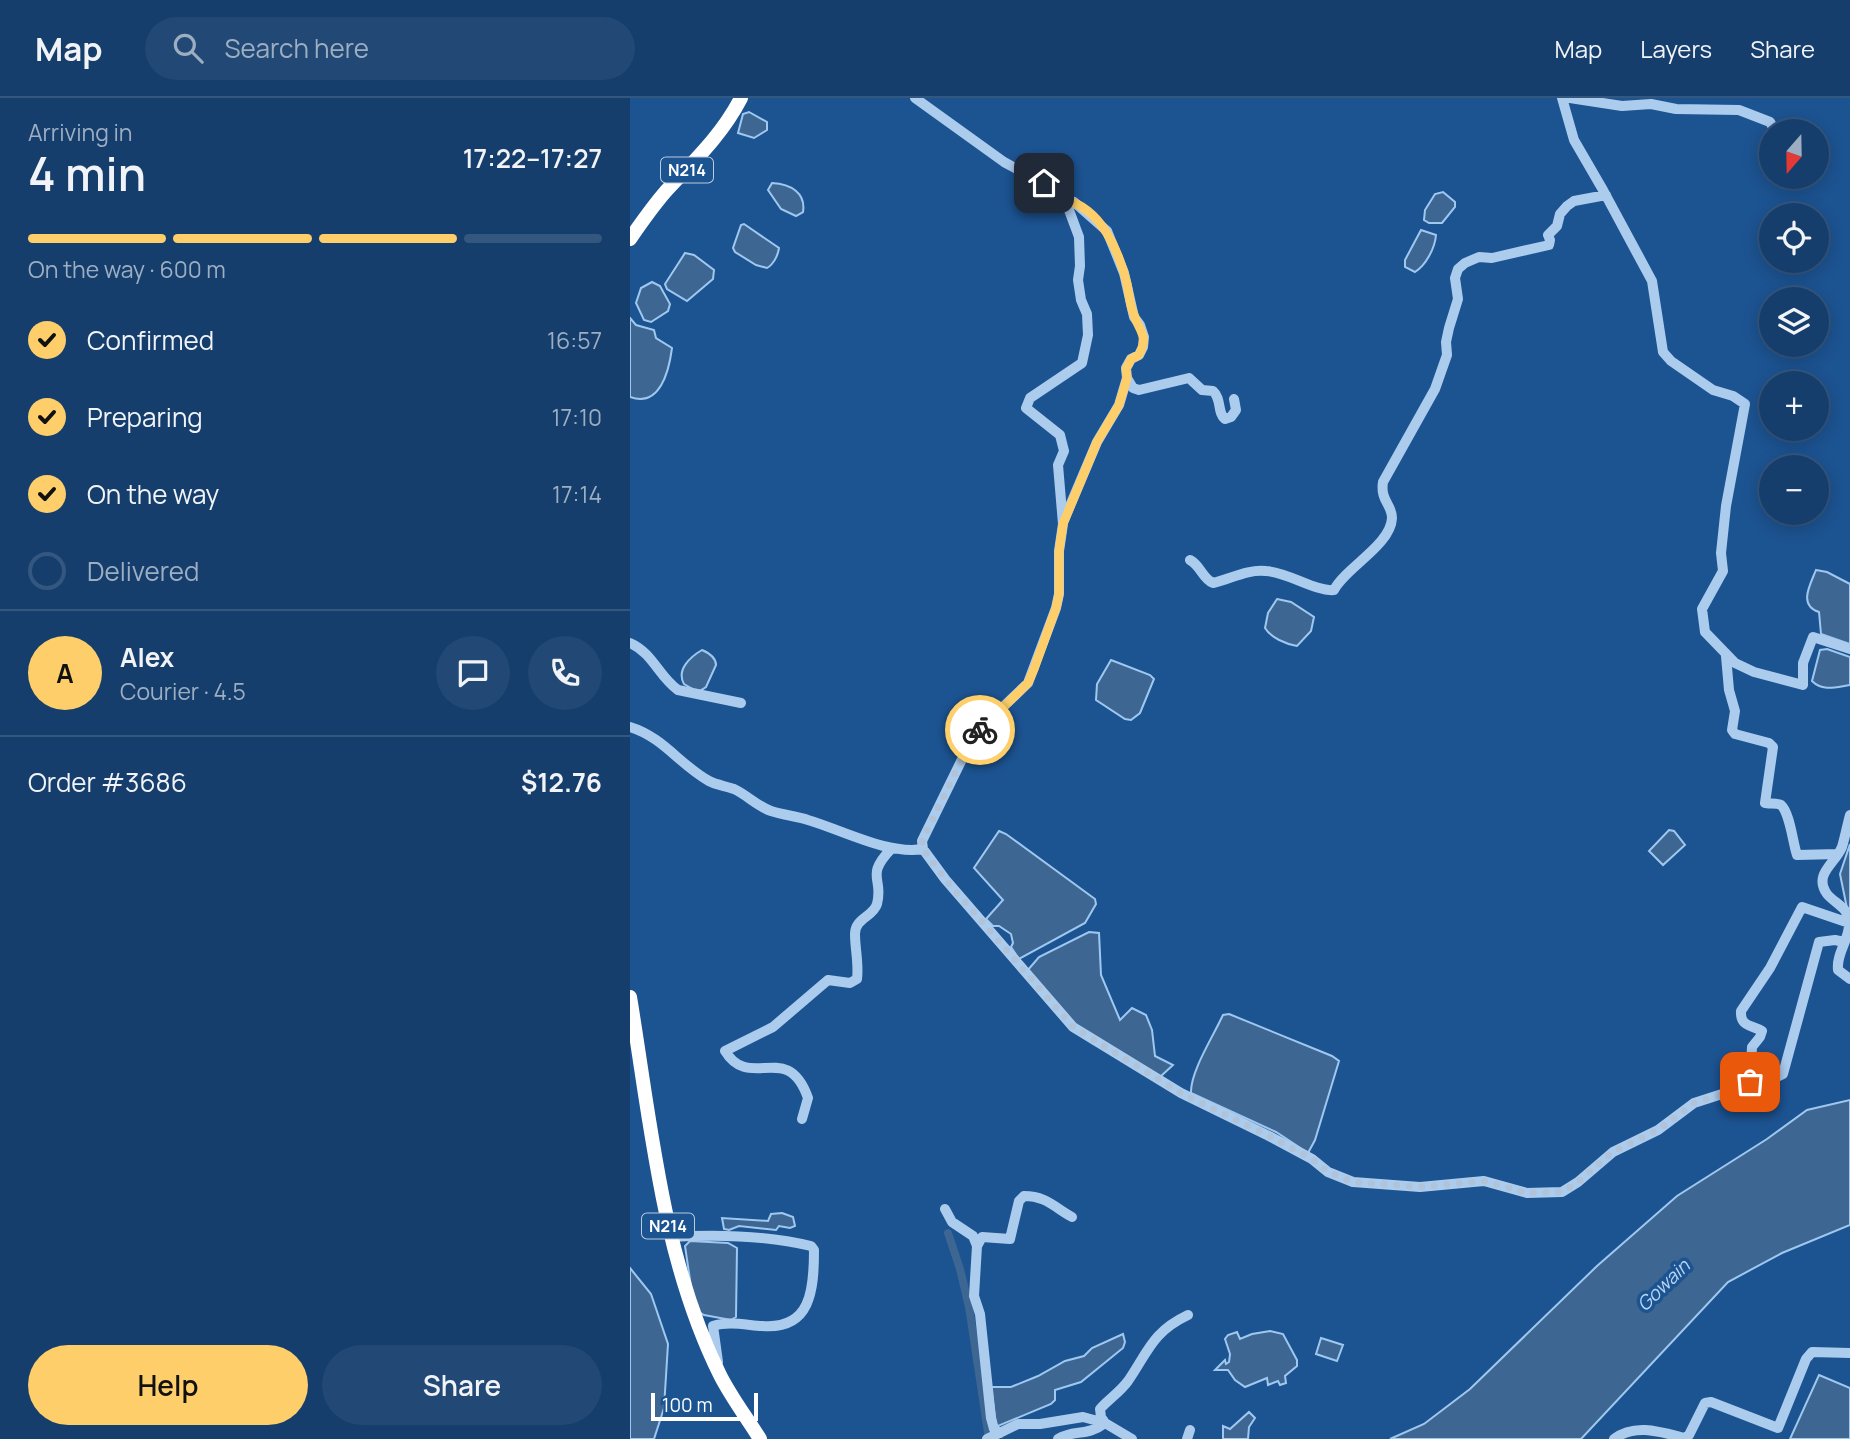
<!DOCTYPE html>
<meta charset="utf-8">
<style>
body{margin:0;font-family:Manrope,sans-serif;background:#224975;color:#f1f3f6;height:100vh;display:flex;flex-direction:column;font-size:26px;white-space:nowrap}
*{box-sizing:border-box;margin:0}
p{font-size:23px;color:#9daec2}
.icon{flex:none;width:38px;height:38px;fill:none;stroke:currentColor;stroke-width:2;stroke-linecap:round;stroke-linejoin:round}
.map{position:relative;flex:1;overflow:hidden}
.details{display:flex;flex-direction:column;background:#153e6d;width:630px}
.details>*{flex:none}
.needle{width:46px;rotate:200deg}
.buttons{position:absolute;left:1129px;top:21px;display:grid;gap:14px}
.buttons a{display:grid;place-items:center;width:70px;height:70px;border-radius:50%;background:#153e6d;box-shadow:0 4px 18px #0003,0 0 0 2px #345780;font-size:35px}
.scale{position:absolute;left:21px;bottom:18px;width:107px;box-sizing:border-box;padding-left:7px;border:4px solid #fff;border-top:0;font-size:19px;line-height:24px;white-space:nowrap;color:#fff;-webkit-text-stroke:5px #1c5391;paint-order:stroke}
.pin{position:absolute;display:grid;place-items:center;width:60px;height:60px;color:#fff;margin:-30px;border-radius:14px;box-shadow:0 4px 10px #0006}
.courier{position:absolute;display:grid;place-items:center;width:70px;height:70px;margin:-35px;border:5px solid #fece6a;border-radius:50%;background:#fff;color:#222;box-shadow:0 2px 9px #0007}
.overview em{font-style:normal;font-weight:600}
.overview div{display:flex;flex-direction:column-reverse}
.overview{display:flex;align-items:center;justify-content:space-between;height:119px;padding:0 28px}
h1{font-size:46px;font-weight:600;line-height:52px}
.bar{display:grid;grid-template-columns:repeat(4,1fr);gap:10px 7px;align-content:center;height:84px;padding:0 28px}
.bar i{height:9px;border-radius:5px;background:#345780}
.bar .active{background:#fece6a}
.bar p{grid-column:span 4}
.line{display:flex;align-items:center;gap:18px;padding:0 28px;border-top:2px solid #345780}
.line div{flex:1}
.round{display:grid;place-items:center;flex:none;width:74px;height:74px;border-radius:37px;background:#224975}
ol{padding:0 28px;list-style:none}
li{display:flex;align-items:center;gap:21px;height:77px}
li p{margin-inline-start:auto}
li .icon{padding:7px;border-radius:50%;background:#fece6a;color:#111;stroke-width:4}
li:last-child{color:#9daec2}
li i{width:38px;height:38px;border:4px solid #345780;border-radius:50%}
.button{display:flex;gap:14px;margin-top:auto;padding:14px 28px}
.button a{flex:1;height:80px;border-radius:42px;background:#fece6a;color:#111;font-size:28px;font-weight:600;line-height:80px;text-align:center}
.button a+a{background:#224975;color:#f1f3f6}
header{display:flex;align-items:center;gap:42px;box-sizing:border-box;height:98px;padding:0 35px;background:#153e6d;border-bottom:2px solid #345780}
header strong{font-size:33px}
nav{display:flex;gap:38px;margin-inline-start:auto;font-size:24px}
.search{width:490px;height:63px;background:#224975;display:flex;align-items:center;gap:18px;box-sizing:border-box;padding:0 24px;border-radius:38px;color:#9daec2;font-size:26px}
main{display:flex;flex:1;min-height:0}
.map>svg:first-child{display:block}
</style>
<header>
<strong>Map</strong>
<div class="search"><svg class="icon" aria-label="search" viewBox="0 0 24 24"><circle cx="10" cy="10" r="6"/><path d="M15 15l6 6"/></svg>Search here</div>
<nav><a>Map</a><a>Layers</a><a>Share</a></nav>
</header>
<main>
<section class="details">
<div class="overview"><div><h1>4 min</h1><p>Arriving in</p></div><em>17:22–17:27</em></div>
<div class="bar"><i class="active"></i><i class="active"></i><i class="active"></i><i></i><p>On the way · 600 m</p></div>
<ol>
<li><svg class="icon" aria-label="check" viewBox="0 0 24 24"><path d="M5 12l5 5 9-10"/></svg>Confirmed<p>16:57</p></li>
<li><svg class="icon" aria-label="check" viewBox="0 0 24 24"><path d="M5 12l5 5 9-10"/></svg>Preparing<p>17:10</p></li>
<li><svg class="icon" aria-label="check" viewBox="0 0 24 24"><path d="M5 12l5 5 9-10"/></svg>On the way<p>17:14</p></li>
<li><i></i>Delivered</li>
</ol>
<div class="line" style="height:126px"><b class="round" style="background:#fece6a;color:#111">A</b><div><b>Alex</b><p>Courier · 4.5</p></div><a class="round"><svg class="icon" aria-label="chat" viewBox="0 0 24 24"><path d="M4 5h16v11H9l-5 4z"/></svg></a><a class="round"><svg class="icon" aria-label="phone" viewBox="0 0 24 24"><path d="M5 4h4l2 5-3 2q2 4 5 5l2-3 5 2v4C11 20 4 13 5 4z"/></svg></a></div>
<div class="line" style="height:91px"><div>Order #3686</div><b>$12.76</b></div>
<div class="button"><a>Help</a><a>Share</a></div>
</section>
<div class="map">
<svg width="1220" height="1341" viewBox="0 0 1220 1341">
<rect width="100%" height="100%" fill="#1c5391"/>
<path fill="#3e6692" stroke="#9fc8f0" stroke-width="2" d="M119 14 137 24V32L124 40 108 35 113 16Z
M142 85C161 86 176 95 173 114L166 118 151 111 138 92Z
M813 94 825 104V109L812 125H799L794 122 795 112 805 96Z
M114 126 149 150C148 157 144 166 137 170L126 167 105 154 103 150 111 127Z
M791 132 806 137C805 150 796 167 785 174L775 169V162Z
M55 155 64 157 84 172 83 181 57 203 37 191 35 186Z
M22 184 30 188 40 206 38 213 21 224 14 222 6 205 11 190Z
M0 220 6 227 24 232 26 240 42 250C39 273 30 310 0 299Z
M1186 472 1197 474 1220 486V546L1191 536 1189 514C1168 507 1180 487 1186 472Z
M647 501 661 504 684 519 681 533 667 548C656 546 641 540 635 530L638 515Z
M1197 551 1220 559V587C1206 589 1193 594 1182 583L1190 552Z
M72 552C79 555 86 559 86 567L76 589 68 594 54 586C46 572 60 559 72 552Z
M481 562 520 577 524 581 510 615 501 622 495 621 466 602 467 586Z
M1039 732 1044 733 1055 747 1033 767 1019 753Z
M369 733 376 736 465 801 466 806 455 825 389 861 381 849 383 845 381 836 369 828H363L356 821 373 802 344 770Z
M1220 746V825L1210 776Z
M459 834 469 835 471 877 490 922 502 910 516 917 522 932 525 958 543 967 530 979 442 925 397 873 409 859Z
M599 916 702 958 709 963 685 1042 678 1055 646 1034 561 995C560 975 582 940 591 921L593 917Z
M1220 1002V1127L1152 1155 1098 1184 951 1341H760L794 1326 840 1291 967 1168 1047 1098 1137 1041 1177 1012Z
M152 1115 163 1119 165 1128 160 1130 149 1128 146 1132 109 1128 99 1132 94 1131 92 1120 138 1123 141 1116Z
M60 1143 98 1145 107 1150 106 1219 101 1222 74 1217 69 1214 63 1202 55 1148Z
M0 1170 21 1196 38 1246 34 1310 24 1341H0Z
M640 1233 653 1236 667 1262V1268L655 1278 656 1285 650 1287 648 1283 638 1287 637 1280 615 1289 605 1282 598 1272H585L595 1262 596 1266 599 1264 600 1256 595 1241 598 1237 607 1234 610 1241 622 1236Z
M493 1236 495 1244 493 1250 451 1284 425 1292V1302L421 1306 368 1328 366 1327 361 1289H381L408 1278 435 1263 454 1258 462 1250Z
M691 1240 713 1247 707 1263 686 1256Z
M1189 1277 1220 1290V1341H1160Z
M619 1314 625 1320 619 1329 618 1341H593V1328L600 1331Z"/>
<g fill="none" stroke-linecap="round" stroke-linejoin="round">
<path stroke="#3e6692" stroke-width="8" d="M318 1135 330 1171 339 1209 359 1341"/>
<path stroke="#acccee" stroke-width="10" d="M285 0 374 64 433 96 449 139 450 168 448 182 451 202 457 216 458 237 452 265 400 300 396 310 430 337 434 353 428 367 433 426 429 453V496L426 510 398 585 353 628 339 647 292 743 293 751 315 781 443 929 551 995 639 1038 682 1061 698 1074 723 1084 790 1089 854 1083 897 1095 932 1094 948 1084 983 1054 1028 1032 1064 1005 1117 988 1120 984 1122 949 1130 939 1132 933C1122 927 1110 929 1111 913L1140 870 1172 809 1219 825
M932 0 944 42 973 92 1022 183 1033 254 1041 263 1083 292 1103 298 1115 306 1096 408 1091 455 1093 473 1072 511 1075 534 1105 565 1124 574 1173 587V565L1183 539 1220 551
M940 0 992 8 1021 6 1046 11 1109 12 1140 24 1145 33
M497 280 503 290 509 292 559 280 572 292 583 293C592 301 587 315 595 321L601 319 606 312 604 301
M434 422 467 344 489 307 497 280 496 270 501 261 509 257 513 249 514 239 510 227 504 219 494 175 477 133 444 104 435 102
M560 462C571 468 572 480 583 485 601 481 617 471 636 473 658 474 686 494 704 492 715 470 761 447 762 420 762 406 750 403 753 384L805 291 817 257 816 244 819 230 828 201 825 180 828 171 835 165 849 159 862 160 919 147 920 142 918 137 927 128 930 116 937 108 944 103 976 97
M0 545C23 555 29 579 48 592L111 605
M1096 558 1099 592 1105 613 1102 632 1105 636 1139 645 1143 649 1135 705C1138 706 1148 705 1151 707 1160 715 1163 746 1167 757L1208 756
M0 629C33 639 50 667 79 683 86 687 96 688 104 691 117 697 127 708 141 713 153 717 166 718 178 722 212 732 258 757 293 751
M1220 717C1217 728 1215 739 1212 749 1205 766 1183 776 1197 796 1205 806 1219 809 1219 825 1220 841 1206 855 1208 872L1220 881
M1117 988H1128L1153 976 1189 844 1205 842 1214 844
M172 1021 178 1000C157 941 120 994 95 953L143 929 198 882 220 885 227 881C229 866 225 851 225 836 225 820 243 819 247 806 254 779 234 779 262 750
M315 1111 322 1124 343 1138 347 1148 344 1198 350 1216 361 1320 364 1331 370 1335
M40 1139C88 1136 135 1137 181 1148L184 1152C184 1192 181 1232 132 1228 116 1227 98 1223 83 1228L88 1264
M347 1148 352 1139 380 1141 389 1103 394 1098C416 1098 424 1109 442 1119
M357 1341 388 1326H410L453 1319 475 1325 502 1341
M428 1341C444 1331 457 1339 475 1325L471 1319 470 1311C479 1301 490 1294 498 1283 518 1254 522 1234 558 1217
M557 1341 560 1332
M984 1341C1005 1325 1031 1334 1054 1340L1059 1337 1075 1305 1081 1304 1148 1330 1176 1261 1182 1254 1220 1255"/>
<path stroke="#fff" stroke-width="14" d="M0 141C11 125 23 108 36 93 64 63 92 37 111 0
M0 899C21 1026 32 1160 90 1277 101 1299 117 1320 130 1341"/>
</g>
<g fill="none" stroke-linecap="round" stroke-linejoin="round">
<path stroke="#b0c3d8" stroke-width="7" stroke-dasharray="0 12.6" d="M350 632 328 669 292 743 293 751 315 781 443 929 551 995 639 1038 682 1061 698 1074 723 1084 790 1089 854 1083 897 1095 932 1094 948 1084 983 1054 1028 1032 1064 1005 1118 988 1120 984"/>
<path stroke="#fece6a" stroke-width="9" d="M350 632 398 585 404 571 426 510 429 496V453L433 426 467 344 489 307 497 280 496 271 501 261 509 257C519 237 510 235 504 217 500 209 499 195 497 186 489 153 471 110 435 102L433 96 414 85"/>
</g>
<g text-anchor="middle" stroke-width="7" stroke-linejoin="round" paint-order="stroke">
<g fill="#1c5391" stroke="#bbcbde" stroke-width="2">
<rect x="31" y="59.5" width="52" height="25" rx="5"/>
<rect x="12" y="1115.5" width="52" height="25" rx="5"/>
</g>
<g font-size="16" font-weight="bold" fill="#fff">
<text x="57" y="78">N214</text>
<text x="38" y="1134">N214</text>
</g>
<g font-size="19" font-style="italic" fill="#b8d6f5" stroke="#1c5391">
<text transform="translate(1033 1187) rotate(-44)" y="7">Gowain</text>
</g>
</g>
</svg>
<div class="buttons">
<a><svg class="needle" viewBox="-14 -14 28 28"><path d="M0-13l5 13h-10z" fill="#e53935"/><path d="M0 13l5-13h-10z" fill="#9daec2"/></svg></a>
<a><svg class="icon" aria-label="locate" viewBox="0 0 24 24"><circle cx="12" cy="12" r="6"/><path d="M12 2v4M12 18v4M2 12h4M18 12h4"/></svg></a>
<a><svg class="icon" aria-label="layers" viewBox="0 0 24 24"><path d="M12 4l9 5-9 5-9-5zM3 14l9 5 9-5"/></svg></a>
<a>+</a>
<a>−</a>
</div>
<div class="scale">100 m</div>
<div class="pin" style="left:1120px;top:984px;background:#ea580c"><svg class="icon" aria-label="bag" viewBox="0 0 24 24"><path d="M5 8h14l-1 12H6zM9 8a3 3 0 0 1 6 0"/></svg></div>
<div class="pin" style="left:414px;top:85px;background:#1f2937"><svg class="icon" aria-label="home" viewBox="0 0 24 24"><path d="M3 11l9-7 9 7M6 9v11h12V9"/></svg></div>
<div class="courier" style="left:350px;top:632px"><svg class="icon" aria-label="bike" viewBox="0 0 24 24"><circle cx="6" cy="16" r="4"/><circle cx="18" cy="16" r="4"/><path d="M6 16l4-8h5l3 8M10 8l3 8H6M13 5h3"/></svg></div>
</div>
</main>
